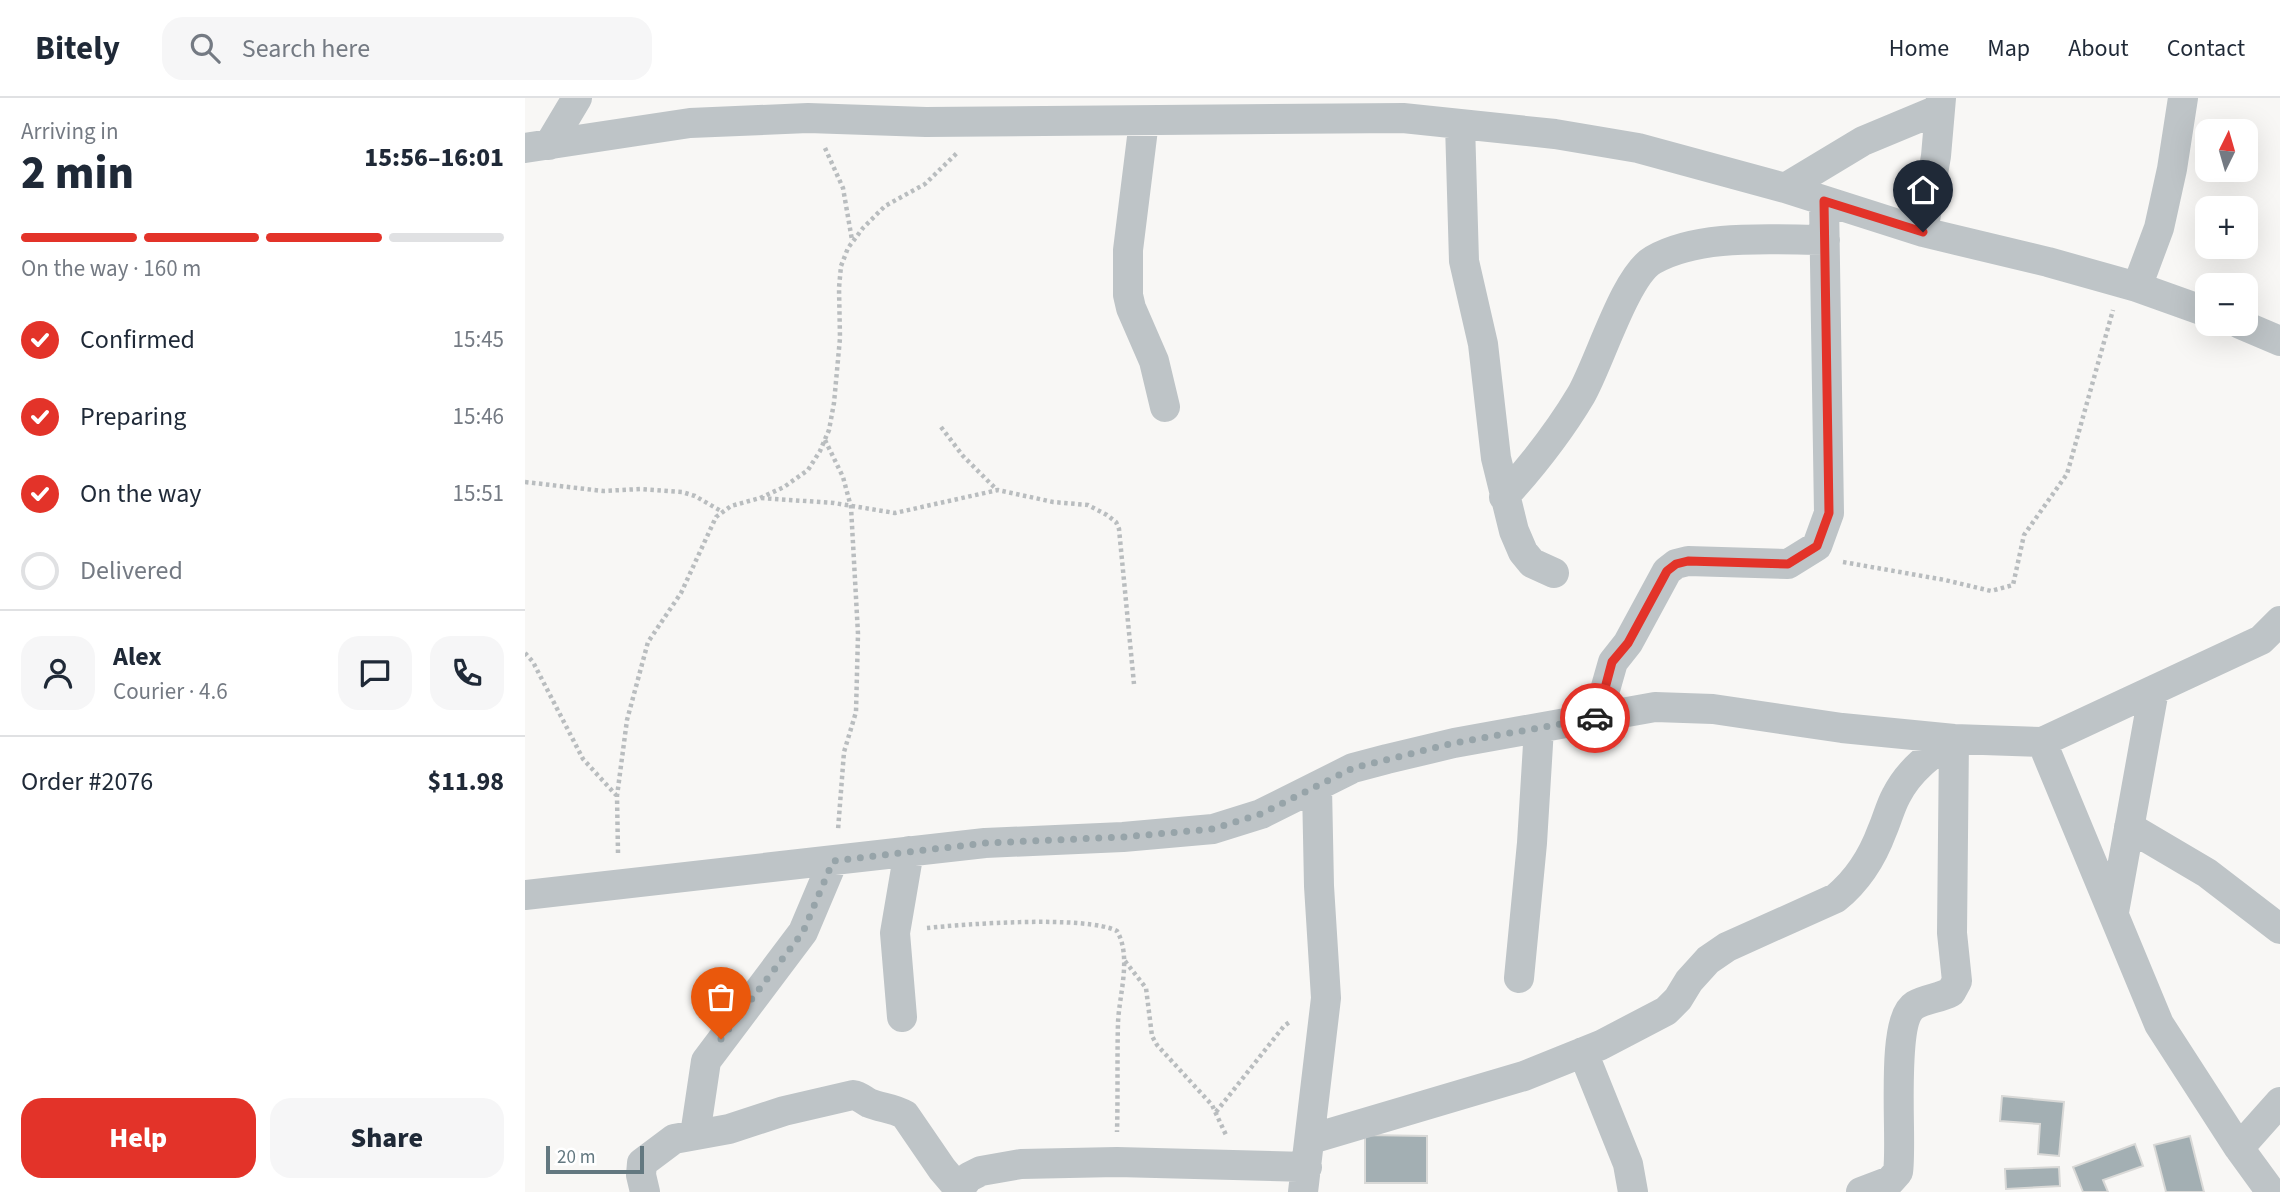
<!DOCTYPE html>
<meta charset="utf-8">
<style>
body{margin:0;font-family:"Source Sans 3",sans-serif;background:#f6f6f7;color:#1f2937;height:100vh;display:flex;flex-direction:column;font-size:26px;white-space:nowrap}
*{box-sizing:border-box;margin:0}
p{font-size:23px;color:#747a83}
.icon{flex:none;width:38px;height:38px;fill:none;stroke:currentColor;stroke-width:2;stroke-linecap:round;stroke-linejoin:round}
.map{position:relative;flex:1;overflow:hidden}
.side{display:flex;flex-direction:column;background:#fff;width:525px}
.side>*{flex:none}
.needle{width:46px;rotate:5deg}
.fabs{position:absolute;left:1670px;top:21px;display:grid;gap:14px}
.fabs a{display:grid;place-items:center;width:63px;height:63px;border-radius:14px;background:#fff;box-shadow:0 7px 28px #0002;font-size:35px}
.scale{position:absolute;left:21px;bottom:18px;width:98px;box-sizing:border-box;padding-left:7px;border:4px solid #637880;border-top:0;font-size:19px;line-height:24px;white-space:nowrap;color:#637880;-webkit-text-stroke:5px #fff;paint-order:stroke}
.pin{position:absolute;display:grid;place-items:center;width:60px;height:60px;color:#fff;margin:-72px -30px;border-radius:50% 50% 50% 0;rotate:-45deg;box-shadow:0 0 7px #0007}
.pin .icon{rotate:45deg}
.courier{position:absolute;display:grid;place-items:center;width:70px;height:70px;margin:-35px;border:5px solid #e33329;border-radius:50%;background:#fff;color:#222;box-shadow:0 2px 9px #0007}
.head em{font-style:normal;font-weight:800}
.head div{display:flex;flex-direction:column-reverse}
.head{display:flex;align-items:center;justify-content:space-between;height:119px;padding:0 21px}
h1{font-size:46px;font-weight:800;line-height:52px}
.bar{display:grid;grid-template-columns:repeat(4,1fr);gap:10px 7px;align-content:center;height:84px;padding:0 21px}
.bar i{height:9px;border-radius:5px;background:#e0e1e3}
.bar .current{background:#e33329}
.bar p{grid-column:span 4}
.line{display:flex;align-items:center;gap:18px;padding:0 21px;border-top:2px solid #e0e1e3}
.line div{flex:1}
.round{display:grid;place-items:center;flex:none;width:74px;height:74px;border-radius:21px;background:#f6f6f7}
ol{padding:0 21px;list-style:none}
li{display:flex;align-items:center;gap:21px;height:77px}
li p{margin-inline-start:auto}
li .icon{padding:7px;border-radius:50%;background:#e33329;color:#fff;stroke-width:4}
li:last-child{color:#747a83}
li i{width:38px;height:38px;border:4px solid #e0e1e3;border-radius:50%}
.primary-button{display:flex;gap:14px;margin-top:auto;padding:14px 21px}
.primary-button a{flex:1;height:80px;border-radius:21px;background:#e33329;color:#fff;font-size:28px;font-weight:800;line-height:80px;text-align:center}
.primary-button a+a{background:#f6f6f7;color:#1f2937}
header{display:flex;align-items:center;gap:42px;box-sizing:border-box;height:98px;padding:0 35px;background:#fff;border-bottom:2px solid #e0e1e3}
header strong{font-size:33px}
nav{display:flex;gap:38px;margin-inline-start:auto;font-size:24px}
.search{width:490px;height:63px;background:#f6f6f7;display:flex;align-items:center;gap:18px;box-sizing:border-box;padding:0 24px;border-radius:21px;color:#747a83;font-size:26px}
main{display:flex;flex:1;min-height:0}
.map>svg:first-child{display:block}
</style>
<header>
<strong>Bitely</strong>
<div class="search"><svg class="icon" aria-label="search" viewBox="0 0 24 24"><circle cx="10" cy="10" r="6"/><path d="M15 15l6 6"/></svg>Search here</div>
<nav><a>Home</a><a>Map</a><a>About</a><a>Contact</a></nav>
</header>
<main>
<section class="side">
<div class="head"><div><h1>2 min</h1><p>Arriving in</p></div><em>15:56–16:01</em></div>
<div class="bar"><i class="current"></i><i class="current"></i><i class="current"></i><i></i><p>On the way · 160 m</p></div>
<ol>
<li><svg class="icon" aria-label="check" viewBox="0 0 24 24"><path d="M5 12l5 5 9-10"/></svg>Confirmed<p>15:45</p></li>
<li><svg class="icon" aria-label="check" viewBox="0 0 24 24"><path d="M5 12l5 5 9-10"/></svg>Preparing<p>15:46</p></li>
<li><svg class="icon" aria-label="check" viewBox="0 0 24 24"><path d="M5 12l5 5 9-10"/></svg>On the way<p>15:51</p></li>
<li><i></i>Delivered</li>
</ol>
<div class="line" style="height:126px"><a class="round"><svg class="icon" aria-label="person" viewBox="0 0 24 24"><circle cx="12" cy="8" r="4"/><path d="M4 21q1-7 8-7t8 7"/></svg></a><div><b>Alex</b><p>Courier · 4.6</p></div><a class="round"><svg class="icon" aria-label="chat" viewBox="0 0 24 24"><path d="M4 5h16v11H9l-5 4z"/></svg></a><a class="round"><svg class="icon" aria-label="phone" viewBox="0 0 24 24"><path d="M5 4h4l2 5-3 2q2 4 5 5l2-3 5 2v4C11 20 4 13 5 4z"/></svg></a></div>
<div class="line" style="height:91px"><div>Order #2076</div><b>$11.98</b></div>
<div class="primary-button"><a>Help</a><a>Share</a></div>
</section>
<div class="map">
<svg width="1755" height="1094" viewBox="0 0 1755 1094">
<rect width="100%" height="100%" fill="#f8f7f5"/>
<path fill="#a3afb3" stroke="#d9d9d7" stroke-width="2" d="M1477 998 1539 1004 1534 1058 1513 1056 1515 1026 1475 1023Z
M840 1037 902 1038V1085H840Z
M1665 1038 1679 1094H1641L1629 1047Z
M1610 1046 1618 1068 1578 1082 1583 1094H1558L1548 1069Z
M1534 1069 1535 1088 1481 1091 1480 1071Z"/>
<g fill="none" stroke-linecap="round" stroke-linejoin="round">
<path stroke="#b9bdbf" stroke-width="4.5" stroke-dasharray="3.5 3.5" stroke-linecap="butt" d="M300 50 318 90 327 142
M416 329 438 358 472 392
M300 342 318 379 326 409 333 536 331 614 319 654 313 732
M0 384 78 393 115 391 157 394 170 398 196 413
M236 400 309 405 370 415 473 392 528 404 563 407 582 417 591 424 594 431 609 586
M1318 464 1420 482 1466 493 1488 487 1499 437 1542 376 1588 212
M0 555 8 564 58 661 91 697
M93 755 92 698 102 622 123 544 156 495 191 419 206 408 235 400 259 389 283 372 295 353 304 332 309 305 315 240 314 190 316 168 323 150 338 130 360 108 400 86 432 55
M402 830C441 826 561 817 592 833 607 859 594 897 593 925 592 961 593 997 592 1034
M600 863 621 890 627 938 632 947 687 1007 701 1037
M691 1014 759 928 766 923"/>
<path stroke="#bec4c7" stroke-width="30" d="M619 23 603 152V197L606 210 629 263 640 309
M935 26 939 163 958 246 971 360 989 433 998 454 1007 465 1029 475
M24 47 52 0
M0 50 165 25 283 20 401 24 878 20 1030 36 1113 50 1260 90 1398 134 1523 164 1612 189 1682 214
M1260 90 1338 43 1415 11
M1398 134 1411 58 1416 0
M1612 189 1634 130 1647 71 1658 0
M1715 226 1755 243
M979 399C1008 367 1034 334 1056 297 1074 266 1100 178 1128 162 1175 135 1247 142 1300 142
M1072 620 1088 564 1103 545 1142 473 1151 466 1163 463 1263 466 1292 448 1304 415 1299 103
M1517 644 1634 926 1714 1050 1746 1094
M1604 729 1682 775 1755 831
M0 797 460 745 598 739 688 731 736 716 828 670 862 661 929 645 1130 609 1188 611 1317 630 1429 641 1517 644 1736 542 1755 523
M1589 814 1629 592
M994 880 1007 745 1014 630
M377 919 370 835 384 753
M1058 954 1103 1066 1108 1094
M170 1037 181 963 278 834 308 763
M786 1041 999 978 1076 947 1141 913 1153 901 1164 883 1183 862 1202 849 1311 800C1333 782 1347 760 1357 733 1362 722 1365 709 1371 698 1384 672 1406 656 1429 641
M1714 1050 1755 1004
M120 1094 116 1077 117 1065 149 1041 204 1031 259 1013 328 997C335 998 338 1002 344 1005 356 1010 369 1010 380 1017L417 1071 434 1091
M432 1094 444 1079 456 1073 496 1066 592 1064 782 1069
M778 1094 801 900 794 788 792 689
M1336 1094 1365 1083 1373 1074C1378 1042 1364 923 1390 907 1400 901 1415 900 1426 894L1432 883 1427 835 1429 641"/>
</g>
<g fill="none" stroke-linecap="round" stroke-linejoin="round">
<path stroke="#97a4a9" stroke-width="7" stroke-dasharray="0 12.6" d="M196 941 278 834 308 763 460 745 598 739 688 731 736 716 828 670 929 645 1070 620"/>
<path stroke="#e33329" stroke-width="9" d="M1070 620H1072L1087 564 1103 545 1142 473 1151 466 1163 463 1263 466 1292 448 1304 415 1299 103 1398 134"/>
</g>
</svg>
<div class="fabs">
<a><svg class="needle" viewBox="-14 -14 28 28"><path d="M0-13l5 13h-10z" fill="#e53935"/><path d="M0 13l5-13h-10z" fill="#747a83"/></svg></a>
<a>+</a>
<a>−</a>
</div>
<div class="scale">20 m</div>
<div class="pin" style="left:196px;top:941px;background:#ea580c"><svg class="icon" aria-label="bag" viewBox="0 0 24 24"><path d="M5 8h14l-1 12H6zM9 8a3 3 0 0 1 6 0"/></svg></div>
<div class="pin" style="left:1398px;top:134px;background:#1f2937"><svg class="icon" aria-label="home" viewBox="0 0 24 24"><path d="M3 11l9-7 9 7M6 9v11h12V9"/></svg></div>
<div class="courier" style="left:1070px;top:620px"><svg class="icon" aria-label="car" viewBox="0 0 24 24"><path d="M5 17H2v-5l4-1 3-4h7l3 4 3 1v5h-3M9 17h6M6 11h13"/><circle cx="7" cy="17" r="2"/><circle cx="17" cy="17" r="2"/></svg></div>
</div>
</main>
